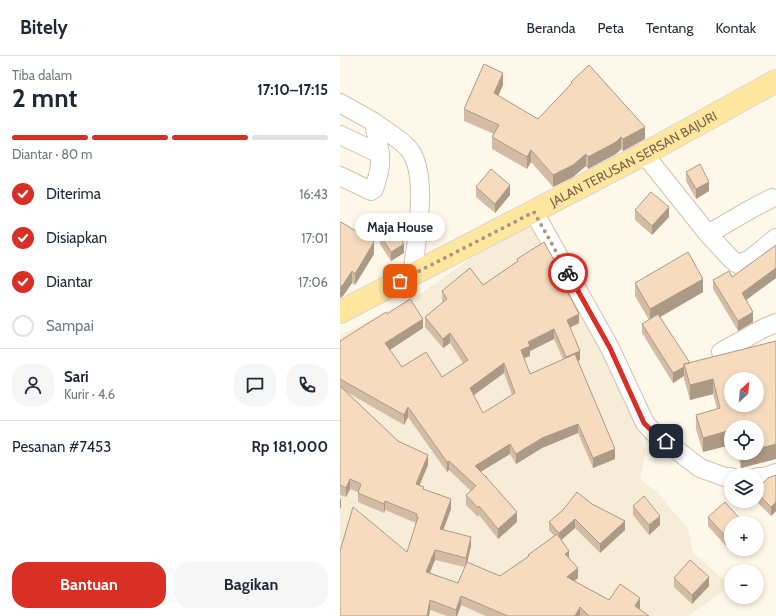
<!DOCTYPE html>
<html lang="id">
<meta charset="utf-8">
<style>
body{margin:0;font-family:Cabin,sans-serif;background:#f6f6f7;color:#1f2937;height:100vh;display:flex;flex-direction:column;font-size:15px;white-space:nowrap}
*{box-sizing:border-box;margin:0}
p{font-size:13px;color:#747a83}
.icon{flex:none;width:22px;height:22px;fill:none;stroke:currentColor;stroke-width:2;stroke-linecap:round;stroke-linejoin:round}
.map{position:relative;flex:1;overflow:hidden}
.drawer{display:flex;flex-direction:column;background:#fff;width:340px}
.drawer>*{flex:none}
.needle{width:26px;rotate:26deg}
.buttons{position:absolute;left:384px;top:316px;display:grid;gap:8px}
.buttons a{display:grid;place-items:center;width:40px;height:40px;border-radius:50%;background:#fff;box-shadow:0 2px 6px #0003;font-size:20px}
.pin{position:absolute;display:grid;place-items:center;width:34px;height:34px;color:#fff;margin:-17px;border-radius:8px;box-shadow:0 2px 6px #0006}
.courier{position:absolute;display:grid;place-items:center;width:40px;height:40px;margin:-20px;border:3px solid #d93025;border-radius:50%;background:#fff;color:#222;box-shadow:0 1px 5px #0007}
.bubble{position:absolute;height:28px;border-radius:14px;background:#fff;box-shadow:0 2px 6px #0003;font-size:13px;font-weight:700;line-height:28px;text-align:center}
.head em{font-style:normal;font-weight:700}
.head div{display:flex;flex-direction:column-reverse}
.head{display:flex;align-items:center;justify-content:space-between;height:68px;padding:0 12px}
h1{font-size:26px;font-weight:700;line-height:30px}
.bar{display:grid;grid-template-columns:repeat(4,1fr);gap:6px 4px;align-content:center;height:48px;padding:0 12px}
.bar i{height:5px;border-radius:3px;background:#e0e1e3}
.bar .selected{background:#d93025}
.bar p{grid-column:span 4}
.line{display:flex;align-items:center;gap:10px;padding:0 12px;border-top:1px solid #e0e1e3}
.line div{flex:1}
.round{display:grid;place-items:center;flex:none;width:42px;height:42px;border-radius:16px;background:#f6f6f7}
ol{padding:0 12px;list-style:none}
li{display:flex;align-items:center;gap:12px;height:44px}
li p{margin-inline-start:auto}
li .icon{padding:4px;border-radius:50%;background:#d93025;color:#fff;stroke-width:4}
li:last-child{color:#747a83}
li i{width:22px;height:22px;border:2px solid #e0e1e3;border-radius:50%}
.cta{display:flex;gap:8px;margin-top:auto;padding:8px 12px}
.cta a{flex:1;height:46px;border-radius:16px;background:#d93025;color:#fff;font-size:16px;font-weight:700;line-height:46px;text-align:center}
.cta a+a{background:#f6f6f7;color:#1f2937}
header{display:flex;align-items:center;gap:24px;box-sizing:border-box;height:56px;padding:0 20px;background:#fff;border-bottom:1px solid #e0e1e3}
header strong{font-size:19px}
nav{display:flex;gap:22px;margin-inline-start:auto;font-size:14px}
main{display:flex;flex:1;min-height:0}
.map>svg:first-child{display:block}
</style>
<header>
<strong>Bitely</strong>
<nav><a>Beranda</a><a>Peta</a><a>Tentang</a><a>Kontak</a></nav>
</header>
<main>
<section class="drawer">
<div class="head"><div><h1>2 mnt</h1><p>Tiba dalam</p></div><em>17:10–17:15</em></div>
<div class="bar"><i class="selected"></i><i class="selected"></i><i class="selected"></i><i></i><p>Diantar · 80 m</p></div>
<ol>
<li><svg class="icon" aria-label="check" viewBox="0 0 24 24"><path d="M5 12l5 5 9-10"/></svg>Diterima<p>16:43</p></li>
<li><svg class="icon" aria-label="check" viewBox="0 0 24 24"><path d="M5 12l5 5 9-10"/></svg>Disiapkan<p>17:01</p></li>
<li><svg class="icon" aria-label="check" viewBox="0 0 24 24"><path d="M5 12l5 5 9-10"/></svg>Diantar<p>17:06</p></li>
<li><i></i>Sampai</li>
</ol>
<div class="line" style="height:72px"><a class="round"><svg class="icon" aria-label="person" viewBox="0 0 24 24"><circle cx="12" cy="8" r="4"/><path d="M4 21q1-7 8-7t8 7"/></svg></a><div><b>Sari</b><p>Kurir · 4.6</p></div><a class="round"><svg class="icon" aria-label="chat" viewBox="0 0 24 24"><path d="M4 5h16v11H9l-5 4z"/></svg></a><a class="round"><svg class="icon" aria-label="phone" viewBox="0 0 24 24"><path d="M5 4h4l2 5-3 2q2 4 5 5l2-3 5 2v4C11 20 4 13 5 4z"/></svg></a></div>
<div class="line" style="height:52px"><div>Pesanan #7453</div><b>Rp 181,000</b></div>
<div class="cta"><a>Bantuan</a><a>Bagikan</a></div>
</section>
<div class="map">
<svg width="436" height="560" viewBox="0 0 436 560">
<rect width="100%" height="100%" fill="#fef8ea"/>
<path fill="#f6ecd7" d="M186 163 283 326 306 395 300 423 318 437 348 473 353 497 391 530 348 560H0V280L82 237Z"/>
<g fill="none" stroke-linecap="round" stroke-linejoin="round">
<defs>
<path id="minor" d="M0 47 34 66 40 98 0 79
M34 66C44 74 60 83 68 92 90 116 76 188 72 219
M304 98 368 178 392 204 398 208 409 204 436 182
M0 120 31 135 34 133C38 120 41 112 40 98
M194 156 270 292 305 367 313 376 360 412 385 421H391
M368 178 411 153 432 142
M381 296 422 273 436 267
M417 421H425L436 417"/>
<g id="major">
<path id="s1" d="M0 256 304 98 436 25"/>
</g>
</defs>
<use href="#minor" stroke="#d2c2ad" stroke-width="20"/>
<use href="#major" stroke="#ddd6d0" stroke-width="24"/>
<use href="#minor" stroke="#fff" stroke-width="18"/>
<use href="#major" stroke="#ffe7a0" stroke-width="22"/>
</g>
<path fill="#d4bca4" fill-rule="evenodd" d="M231 26 305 83 283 95 281 93 276 98 248 113 246 110 233 121 213 131 191 106 187 113 152 93V81L154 78 124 65V53L163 29 158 40 198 63 231 28Z
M346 116 369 135 356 143 346 125Z
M136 131 170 139 155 157 136 141Z
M295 154 329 161 312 179 295 164Z
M0 167 34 198 15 229 12 227 3 240Z
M40 179 64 197 51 205 40 188Z
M436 189V222L406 244 413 266 398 275 373 233V224L392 221Z
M177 203 227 234 239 267 230 272 240 304 238 305 275 403 253 412 238 377 202 392 176 408 170 398 141 416 146 422 177 466 158 483 139 459 138 461 126 449V439L131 435 109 414 107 416 68 361 64 369 5 335 58 385 88 409 79 429 111 453 103 474 131 490 127 507 160 520 188 501V499L214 480 209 474V466L223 454 285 474 260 497 235 472 221 484 238 522 234 525 269 544 300 552 299 553 309 560H146L121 549 117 560H107L90 554 89 560H0L67 496 76 469V467L45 454 44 457 18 446V436L10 433 6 441 0 439V285L47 258 83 272 50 294 62 311 102 321 123 307 110 287 103 292 85 271V261L103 246 102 245V235L143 229 177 206ZM214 283 223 303 190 318 184 302 190 300V295ZM164 317 172 339 143 357 133 339ZM95 504 125 511 118 527 90 517Z
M295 227 363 236 320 261 350 307 436 285V403L401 412 397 397H417L391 371 363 396 356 373V359L377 353 373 338 350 344 344 323V320L333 327 302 277V268L309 264 295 240Z
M417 433 436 455 431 460 416 445H417Z
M293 450 320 469 309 479 293 459Z
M368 461 402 467H391V484L385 489 368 470Z
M334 522 369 530 352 548 334 531Z"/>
<path fill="#ac9986" d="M163 17V29L154 49V37Z
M305 71V83L283 95V83Z
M281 81V93L276 98 248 113V101Z
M191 94V106L187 113V101Z
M246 98V110L233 121 213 131V119Z
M369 126V135L356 143V133Z
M170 129V139L155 157V148Z
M329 151V161L312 179V170Z
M34 186V198L15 229V218Z
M64 188V197L51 205V196Z
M436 212V222L402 247V237Z
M12 215V227L3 240 0 242V231Z
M363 223V236L310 267V253Z
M227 227V237L224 229Z
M413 256V266L398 275V265Z
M239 258V267L227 273V264Z
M83 263V272L45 297V287Z
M214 273V283L190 295V300L181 303V294L188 286Z
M110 277V287L103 292V283Z
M240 295V304L226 310V301Z
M164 307V317L130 342V332Z
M344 311V320L333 327V317Z
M373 323V338L350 344V329Z
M68 351V361L64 369V359Z
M238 368V377L202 392 176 408V398L202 382Z
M391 374V389L363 396V382Z
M170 388V398L135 419V410Z
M436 388V403L401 412V397H417V393Z
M275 393V403L253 412V402Z
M88 399V409L76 438V428Z
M109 405V414L107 416V406Z
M10 423V433L6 441V432Z
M1 441V451L0 453V444Z
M111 443V453L100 483V473Z
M45 445V454L44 457V448Z
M436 446V455L431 460V451Z
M177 456V466L158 483V473Z
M320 460V469L309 479V469Z
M235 463V472L219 486V477Z
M285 465V474L260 497V488Z
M391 475V484L385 489V480Z
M131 481V490L126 511V502Z
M95 494V504L86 525V516Z
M229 495V504L225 498Z
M238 512V522L227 531V521Z
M369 521V530L352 548V539Z
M121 540V549L117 560H116V554Z
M300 542V552L295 560V550Z
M90 544V554L89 560H87Z
M240 551V560H235Z"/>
<path fill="#f6dbbf" stroke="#ac9986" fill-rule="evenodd" d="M144 8 163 17 154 37 198 63 232 27 231 26 249 9 305 71 283 83 281 81 276 86 248 101 246 98 233 109 213 119 191 94 187 101 152 81 159 69 124 53Z
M360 108 369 126 356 133 346 116Z
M151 113 170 129 155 148 136 131Z
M311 136 329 151 312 170 295 154Z
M1 166 34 186 15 218 12 215 3 229 0 231V167Z
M53 170 64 188 51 196 40 179Z
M204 186 227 227 224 229 239 258 227 264 240 295 226 301 214 273 188 286 190 290 181 294 190 318 235 298 275 393 253 402 238 368 202 382 176 398 170 388 135 410 146 421V420V421L177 456 158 473 139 450 138 452 126 439 136 430 109 405 107 406 68 351 64 359 0 323V285L46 256 47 258 70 243 83 263 45 287 62 311 86 296 102 321 128 304 110 277 103 283 85 261 107 243 102 235 130 212 143 229 178 205 177 203ZM164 307 175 337 143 357 130 332Z
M436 189V212L402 237 413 256 398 265 373 224 389 215 392 221Z
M348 196 363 223 310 253 295 227Z
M318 258 350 307 344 308V311L333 317 302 268Z
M436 285V388L417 393V371H391V374L363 382 356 359 380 352 373 323 350 329 344 308ZM391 323H417V349H391Z
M0 330 58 385 88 399 76 428 84 431 83 433 111 443 100 473 131 481 126 502 95 494 86 516 118 527 127 506 160 520 189 500 188 499 217 478 229 495 225 498 238 512 227 521 269 544 280 528 300 542 295 550 309 560H249L240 551 235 560H168L121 540 116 554 90 544 87 560H0V495L13 451 67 496 78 461 76 460 77 458 45 445 44 448 18 437 21 428 10 423 6 432 0 429Z
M436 419V446L431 451 417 437V433L428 422Z
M237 436 252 448 285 465 260 488 235 463 219 477 209 466 223 454Z
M304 440 320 460 309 469 293 450Z
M385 446 402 465 400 467H391V475L385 480 368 461Z
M350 504 369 521 352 539 334 522Z"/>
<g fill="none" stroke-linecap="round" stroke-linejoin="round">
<path stroke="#aa9682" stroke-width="4" stroke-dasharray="0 7.2" d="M60 225 194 156 228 217"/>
<path stroke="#d93025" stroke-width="5" d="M228 217 270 292 304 367 313 376 326 385"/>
</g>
<g text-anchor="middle" stroke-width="4" stroke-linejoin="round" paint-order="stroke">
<g font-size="13" fill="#7c614a" stroke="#fffbf2">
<text dy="5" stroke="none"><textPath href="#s1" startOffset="331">JALAN TERUSAN SERSAN BAJURI</textPath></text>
</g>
</g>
</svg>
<div class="buttons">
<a><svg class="needle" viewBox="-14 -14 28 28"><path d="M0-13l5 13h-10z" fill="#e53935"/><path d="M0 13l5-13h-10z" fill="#747a83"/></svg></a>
<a><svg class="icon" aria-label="locate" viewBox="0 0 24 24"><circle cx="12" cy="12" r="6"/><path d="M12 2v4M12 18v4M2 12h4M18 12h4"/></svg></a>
<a><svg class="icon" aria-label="layers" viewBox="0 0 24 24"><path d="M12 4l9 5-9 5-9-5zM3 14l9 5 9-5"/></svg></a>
<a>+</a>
<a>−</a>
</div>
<div class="pin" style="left:60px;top:225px;background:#ea580c"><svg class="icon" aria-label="bag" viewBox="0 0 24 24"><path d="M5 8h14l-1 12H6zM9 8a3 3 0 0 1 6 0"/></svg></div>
<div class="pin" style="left:326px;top:385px;background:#1f2937"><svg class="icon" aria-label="home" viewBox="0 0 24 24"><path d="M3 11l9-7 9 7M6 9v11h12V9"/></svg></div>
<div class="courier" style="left:228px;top:217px"><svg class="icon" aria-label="bike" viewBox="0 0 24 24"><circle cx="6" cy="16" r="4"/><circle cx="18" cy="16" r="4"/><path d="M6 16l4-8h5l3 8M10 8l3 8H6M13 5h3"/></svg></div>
<div class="bubble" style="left:15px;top:157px;width:90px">Maja House</div>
</div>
</main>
